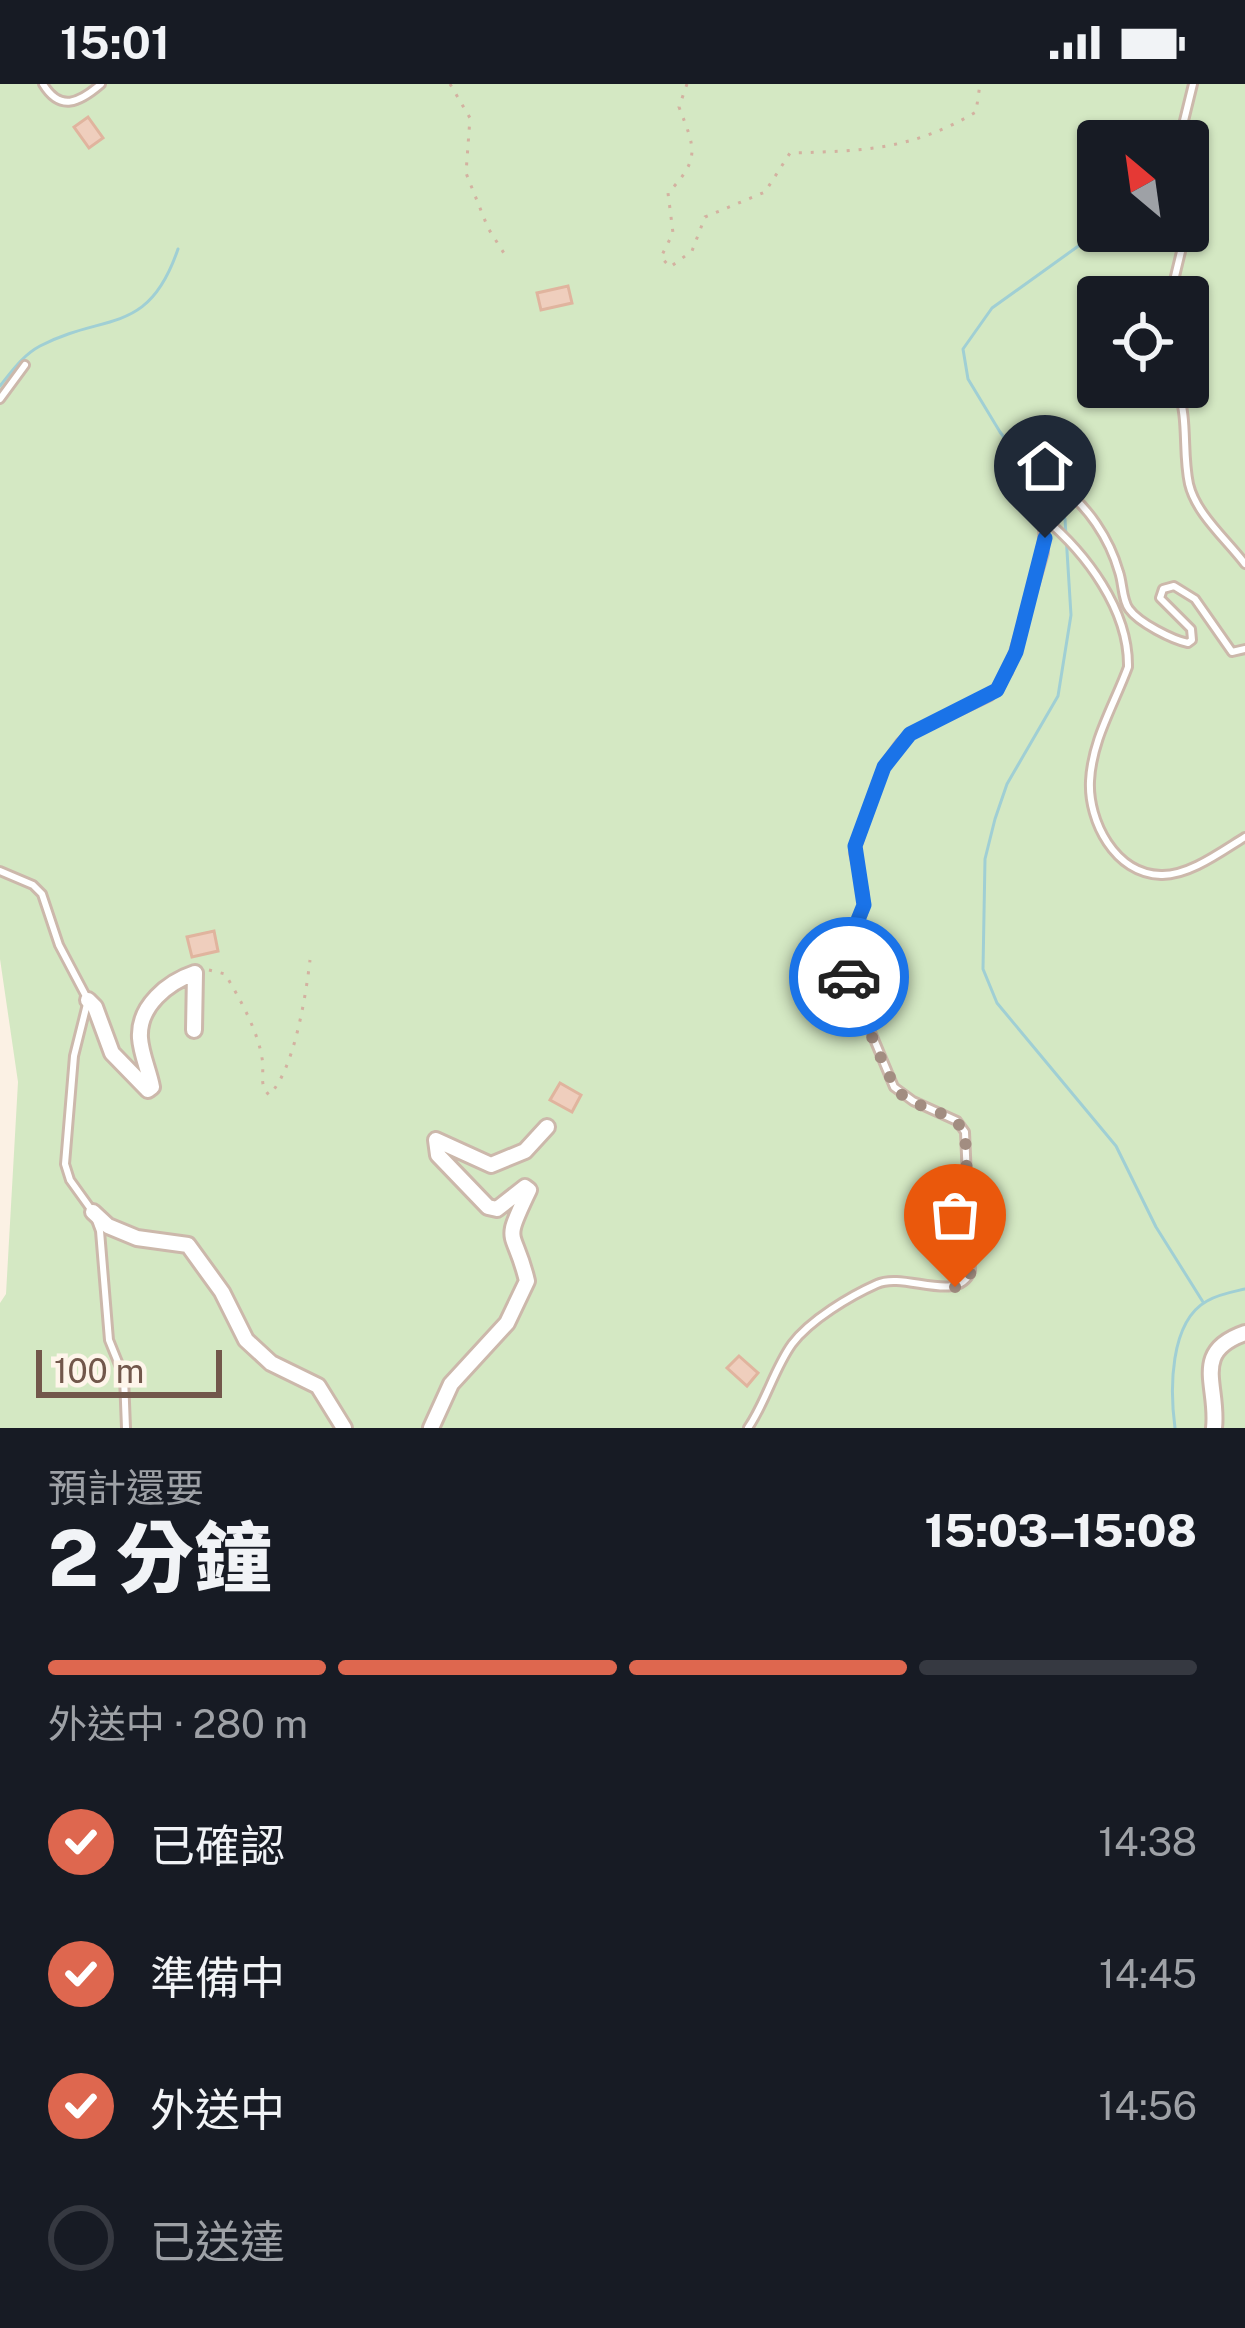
<!DOCTYPE html>
<html lang="zh-TW">
<meta charset="utf-8">
<style>
body{margin:0;font-family:"Public Sans","Noto Sans TC",sans-serif;background:#20242c;color:#f1f3f6;height:100vh;display:flex;flex-direction:column;font-size:45px;white-space:nowrap}
*{box-sizing:border-box;margin:0}
p{font-size:39px;color:#9ea1a6}
.icon{flex:none;width:66px;height:66px;fill:none;stroke:currentColor;stroke-width:2;stroke-linecap:round;stroke-linejoin:round}
.map{position:relative;height:1344px;overflow:hidden}
.panel{display:flex;flex-direction:column;background:#171b24;flex:1}
.panel>*{flex:none}
.needle{width:78px;rotate:331deg}
.controls{position:absolute;left:1077px;top:36px;display:grid;gap:24px}
.controls a{display:grid;place-items:center;width:132px;height:132px;border-radius:12px;background:#171b24;box-shadow:0 3px 9px #0004;font-size:60px}
.scale{position:absolute;left:36px;bottom:30px;width:186px;box-sizing:border-box;padding-left:12px;border:6px solid #72574b;border-top:0;font-size:33px;line-height:42px;white-space:nowrap;color:#72574b;-webkit-text-stroke:9px #fef5ea;paint-order:stroke}
.pin{position:absolute;display:grid;place-items:center;width:102px;height:102px;color:#fff;margin:-123px -51px;border-radius:50% 50% 50% 0;rotate:-45deg;box-shadow:0 0 12px #0007}
.pin .icon{rotate:45deg}
.courier{position:absolute;display:grid;place-items:center;width:120px;height:120px;margin:-60px;border:9px solid #1a73e8;border-radius:50%;background:#fff;color:#222;box-shadow:0 3px 15px #0007}
.overview em{font-style:normal;font-weight:800}
.overview div{display:flex;flex-direction:column-reverse}
.overview{display:flex;align-items:center;justify-content:space-between;height:204px;padding:0 48px}
h1{font-size:78px;font-weight:800;line-height:90px}
.bar{display:grid;grid-template-columns:repeat(4,1fr);gap:18px 12px;align-content:center;height:144px;padding:0 48px}
.bar i{height:15px;border-radius:9px;background:#363941}
.bar .selected{background:#de674f}
.bar p{grid-column:span 4}
ol{padding:0 48px;list-style:none}
li{display:flex;align-items:center;gap:36px;height:132px}
li p{margin-inline-start:auto}
li .icon{padding:12px;border-radius:50%;background:#de674f;color:#fff;stroke-width:4}
li:last-child{color:#9ea1a6}
li i{width:66px;height:66px;border:6px solid #363941;border-radius:50%}
.status{display:flex;justify-content:space-between;align-items:center;height:84px;padding:0 60px;background:#171b24;direction:ltr}
.status svg{height:33px;fill:currentColor}
.map>svg:first-child{display:block}
</style>
<div class="status"><b>15:01</b><svg viewBox="0 0 49 12"><path d="M0 12V9h3v3zM5 12V6h3v6zM10 12V3h3v9zM15 12V0h3v12zM26 1h20v11H26zM47 4h2v5h-2z"/></svg></div>
<div class="map">
<svg width="1245" height="1344" viewBox="0 0 1245 1344">
<rect width="100%" height="100%" fill="#fbf1e4"/>
<path fill="#d4e8c3" fill-rule="evenodd" d="M0 0H1245V1344H0V1219L6 1210 18 998 0 875ZM1098 57H1188V147H1098ZM1098 213H1188V303H1098Z"/>
<g fill="none" stroke-linecap="round" stroke-linejoin="round">
<path stroke="#a0cfd4" stroke-width="3" d="M1099 57 1112 39
M1098 59 1079 98 1084 158 992 224 963 265 968 295 1000 348 1065 435 1071 531 1058 612 1007 700 995 735 985 775 983 885 997 919 1116 1062 1156 1143 1203 1218
M0 302C12 287 23 271 40 262 105 228 148 253 178 165
M1175 1344C1170 1307 1169 1238 1207 1217 1219 1210 1232 1208 1245 1205"/>
</g>
<path fill="#efcebd" stroke="#e0b49e" stroke-width="3" d="M88 33 103 54 89 64 74 43Z
M568 202 572 219 541 226 537 209Z
M214 847 218 867 192 873 187 853Z
M560 999 581 1011 572 1028 550 1016Z
M739 1272 758 1289 747 1302 727 1284Z"/>
<g fill="none" stroke-linecap="round" stroke-linejoin="round">
<defs>
<path id="lane" d="M43 0C60 28 79 19 101 0
M1179 57 1193 0
M1170 213 1186 147
M1177 303C1189 336 1182 367 1189 400 1196 430 1227 456 1245 480
M0 315 25 281
M1044 434C1086 469 1129 526 1128 583 1114 621 1092 656 1090 697 1088 737 1115 790 1161 791 1189 792 1222 767 1245 753
M0 787 33 801 42 810 59 861 88 916 74 972 65 1080 70 1096 93 1128 100 1147 109 1256 124 1293 126 1344
M748 1344C766 1318 774 1285 792 1260 810 1236 850 1212 877 1200 904 1187 958 1221 971 1187L965 1048 957 1037 913 1017 894 1003 853 905 844 870 862 830 864 810 854 769 883 683 900 659 910 650 990 612 1008 588 1044 469 1042 417 1045 406 1058 402C1087 419 1110 456 1119 488 1123 499 1122 516 1129 525 1139 539 1173 556 1188 559L1192 556 1191 545 1160 514 1163 505 1174 502 1195 515 1232 568 1245 565"/>
<path id="street" d="M88 916 95 923 112 969 148 1006 152 1003C149 987 141 970 140 954 138 922 168 898 195 889L194 946
M93 1128 108 1142 137 1154 188 1161 222 1208 246 1256 271 1279 318 1302 344 1344
M431 1344 451 1300 507 1239 527 1197C514 1142 501 1164 529 1106L525 1103 497 1125 488 1123 438 1071 436 1056 491 1081 525 1067 547 1043
M1214 1344C1219 1302 1190 1268 1245 1249"/>
</defs>
<use href="#lane" stroke="#ccb8ab" stroke-width="12"/>
<use href="#street" stroke="#ccb8ab" stroke-width="20"/>
<path stroke="#d3b1a0" stroke-width="3" stroke-dasharray="3 9" stroke-linecap="butt" d="M450 0 470 34 466 89 488 144 507 174
M687 0 679 23C695 65 701 74 668 109L673 149 661 173 670 183 692 167 705 133 765 108 790 69C863 67 912 66 976 28L980 0
M209 886 225 890C239 913 258 947 262 974 265 989 258 1000 269 1011 294 987 306 911 310 876"/>
<use href="#lane" stroke="#fff" stroke-width="6"/>
<use href="#street" stroke="#fff" stroke-width="14"/>
</g>
<g fill="none" stroke-linecap="round" stroke-linejoin="round">
<path stroke="#a28d81" stroke-width="12" stroke-dasharray="0 21.6" d="M849 893C856 913 888 998 900 1009 920 1027 950 1025 965 1048L971 1187 968 1196 955 1203"/>
<path stroke="#1a73e8" stroke-width="15" d="M849 893 844 870 864 821 855 762 884 683 910 650 997 606 1016 568 1045 454"/>
</g>
</svg>
<div class="controls">
<a><svg class="needle" viewBox="-14 -14 28 28"><path d="M0-13l5 13h-10z" fill="#e53935"/><path d="M0 13l5-13h-10z" fill="#9ea1a6"/></svg></a>
<a><svg class="icon" aria-label="locate" viewBox="0 0 24 24"><circle cx="12" cy="12" r="6"/><path d="M12 2v4M12 18v4M2 12h4M18 12h4"/></svg></a>
</div>
<div class="scale">100 m</div>
<div class="pin" style="left:955px;top:1203px;background:#ea580c"><svg class="icon" aria-label="bag" viewBox="0 0 24 24"><path d="M5 8h14l-1 12H6zM9 8a3 3 0 0 1 6 0"/></svg></div>
<div class="pin" style="left:1045px;top:454px;background:#1f2937"><svg class="icon" aria-label="home" viewBox="0 0 24 24"><path d="M3 11l9-7 9 7M6 9v11h12V9"/></svg></div>
<div class="courier" style="left:849px;top:893px"><svg class="icon" aria-label="car" viewBox="0 0 24 24"><path d="M5 17H2v-5l4-1 3-4h7l3 4 3 1v5h-3M9 17h6M6 11h13"/><circle cx="7" cy="17" r="2"/><circle cx="17" cy="17" r="2"/></svg></div>
</div>
<section class="panel">
<div class="overview"><div><h1>2 分鐘</h1><p>預計還要</p></div><em>15:03–15:08</em></div>
<div class="bar"><i class="selected"></i><i class="selected"></i><i class="selected"></i><i></i><p>外送中 · 280 m</p></div>
<ol>
<li><svg class="icon" aria-label="check" viewBox="0 0 24 24"><path d="M5 12l5 5 9-10"/></svg>已確認<p>14:38</p></li>
<li><svg class="icon" aria-label="check" viewBox="0 0 24 24"><path d="M5 12l5 5 9-10"/></svg>準備中<p>14:45</p></li>
<li><svg class="icon" aria-label="check" viewBox="0 0 24 24"><path d="M5 12l5 5 9-10"/></svg>外送中<p>14:56</p></li>
<li><i></i>已送達</li>
</ol>
</section>
